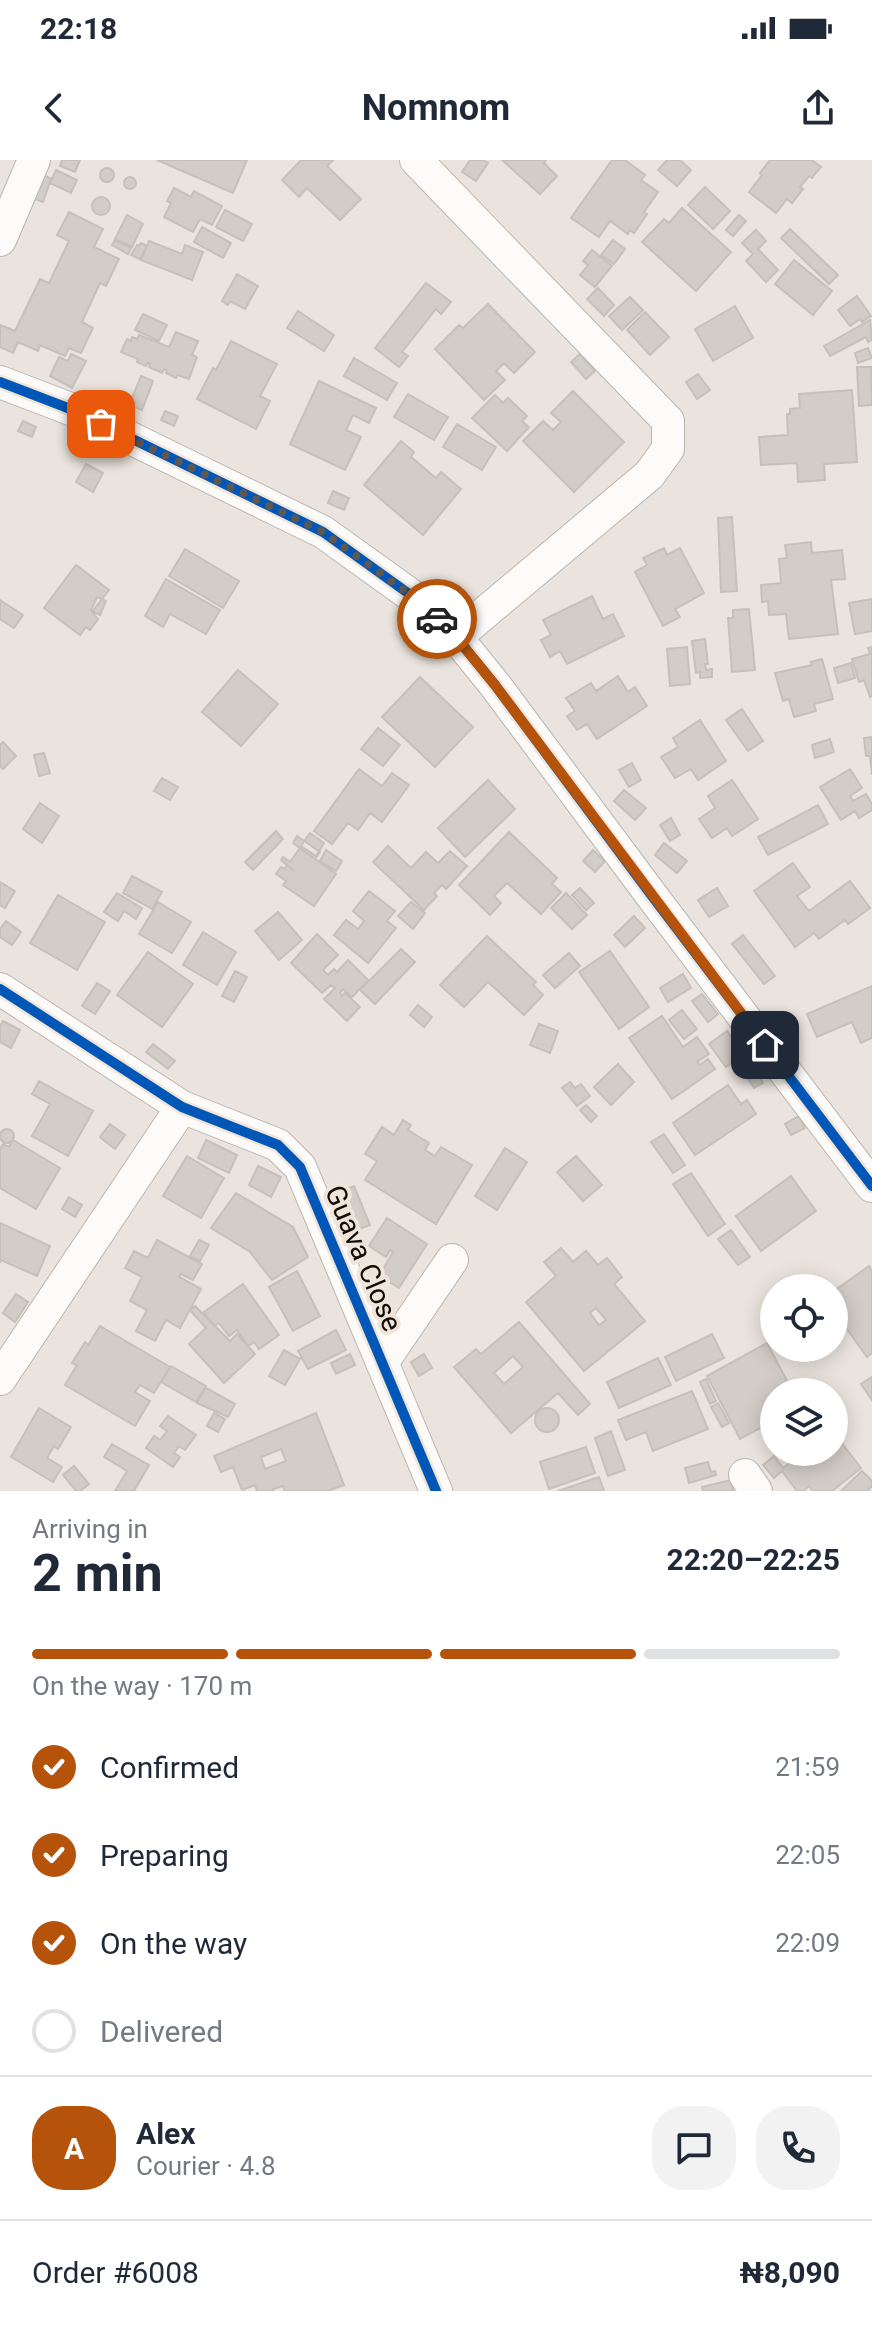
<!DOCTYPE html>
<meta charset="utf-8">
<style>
body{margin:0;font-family:Roboto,sans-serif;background:#f2f2f3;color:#1f2937;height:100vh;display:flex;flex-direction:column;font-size:30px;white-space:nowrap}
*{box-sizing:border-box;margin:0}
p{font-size:26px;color:#747a83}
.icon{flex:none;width:44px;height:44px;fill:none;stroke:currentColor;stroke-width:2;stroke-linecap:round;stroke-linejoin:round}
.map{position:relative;height:1331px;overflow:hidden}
.details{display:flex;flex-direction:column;background:#fff;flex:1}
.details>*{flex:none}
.controls{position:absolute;left:760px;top:1114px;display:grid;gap:16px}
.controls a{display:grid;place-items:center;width:88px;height:88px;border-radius:50%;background:#fff;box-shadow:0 4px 20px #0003;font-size:40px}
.pin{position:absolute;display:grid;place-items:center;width:68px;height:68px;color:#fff;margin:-34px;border-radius:16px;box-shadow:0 4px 12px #0006}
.courier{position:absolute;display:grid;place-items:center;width:80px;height:80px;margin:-40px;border:6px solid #b45309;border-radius:50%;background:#fff;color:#222;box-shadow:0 2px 10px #0007}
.summary em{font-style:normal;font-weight:700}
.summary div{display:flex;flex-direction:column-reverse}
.summary{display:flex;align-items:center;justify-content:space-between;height:136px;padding:0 32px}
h1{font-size:52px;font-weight:700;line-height:60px}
.bar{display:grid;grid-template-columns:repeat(4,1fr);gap:12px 8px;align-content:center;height:96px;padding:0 32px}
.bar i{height:10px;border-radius:6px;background:#e0e1e3}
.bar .selected{background:#b45309}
.bar p{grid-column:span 4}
.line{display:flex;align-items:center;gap:20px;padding:0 32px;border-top:2px solid #e0e1e3}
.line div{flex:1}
.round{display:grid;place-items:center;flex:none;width:84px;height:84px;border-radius:32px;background:#f2f2f3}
ol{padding:0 32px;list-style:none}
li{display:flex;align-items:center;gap:24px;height:88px}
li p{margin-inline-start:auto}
li .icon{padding:8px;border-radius:50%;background:#b45309;color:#fff;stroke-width:4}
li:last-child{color:#747a83}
li i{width:44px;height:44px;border:4px solid #e0e1e3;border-radius:50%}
.status{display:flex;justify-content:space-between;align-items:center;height:56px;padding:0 40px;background:#fff;direction:ltr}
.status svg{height:22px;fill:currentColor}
header{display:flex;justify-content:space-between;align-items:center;height:104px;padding:0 32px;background:#fff;font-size:36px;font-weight:700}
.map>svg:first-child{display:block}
</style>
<div class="status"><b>22:18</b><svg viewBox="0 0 49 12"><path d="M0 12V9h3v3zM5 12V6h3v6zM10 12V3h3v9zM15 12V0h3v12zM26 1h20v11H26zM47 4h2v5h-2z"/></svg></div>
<header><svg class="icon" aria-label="back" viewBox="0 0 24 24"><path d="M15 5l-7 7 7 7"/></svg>Nomnom<svg class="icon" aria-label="share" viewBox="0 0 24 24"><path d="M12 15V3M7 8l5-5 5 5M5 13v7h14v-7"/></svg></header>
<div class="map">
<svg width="872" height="1331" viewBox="0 0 872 1331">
<rect width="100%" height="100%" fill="#ebe4de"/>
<path fill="#d3cdc8" stroke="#c6c0bb" stroke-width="2" fill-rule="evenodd" d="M62 0H80L75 12 60 6Z
M157 0H247L233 33Z
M301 0H333L327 6 361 39 340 60 307 28 299 37 282 20Z
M470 0H483L488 3 476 21 462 12Z
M502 0H546L544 3 557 16 540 34Z
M612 0H625L645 15 641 20 658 32 644 52 647 54 634 73 630 70 628 74 610 61 599 77 571 58Z
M667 0H680L691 10 677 26 658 10Z
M770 0H812L821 7 812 18 809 16 800 27 803 29 792 43 787 39 776 53 749 32 762 15 760 13Z
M100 15a7 7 0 1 1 14 0a7 7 0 1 1-14 0Z
M56 10 77 20 71 33 50 23Z
M41 13 51 19 43 42 32 38Z
M124 23a6 6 0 1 1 12 0a6 6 0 1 1-12 0Z
M705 27 730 51 713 69 688 45Z
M174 28 191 37 194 31 222 46 212 65 200 59 193 72 164 57 171 43 167 41Z
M92 46a9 9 0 1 1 18 0a9 9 0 1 1-18 0Z
M682 48 731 92 696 131 642 82 664 59 669 63Z
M225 50 252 64 243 81 216 67Z
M69 52 103 69 94 87 119 99 106 126 100 123 82 162 93 168 81 193 69 188 65 196 40 185 38 191 18 182 13 193 0 187V168L1 165 15 171 40 119 49 123 69 81 57 75Z
M127 55 143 64 132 87 115 79Z
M739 55 746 61 733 76 726 70Z
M202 67 231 83 223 98 194 82Z
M790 69 838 115 829 124 781 78Z
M756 70 766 81 758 89 778 110 766 122 746 101 753 94 742 83Z
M115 80 131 88 128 94 112 85Z
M613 80 625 89 614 104 601 95Z
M149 81 182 94 185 85 203 92 192 120 141 100Z
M141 83 147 86 140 99 131 95 137 85 139 86Z
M592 90 612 106 595 127 580 115 588 105 583 101Z
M794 100 832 131 813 155 775 124Z
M237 114 258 126 245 149 230 141 228 145 222 141Z
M426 123 451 142 441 154 436 149 402 192 408 196 399 207 375 188Z
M598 128 614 145 604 156 587 139Z
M857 136 871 156 862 162 860 159 850 166 838 150Z
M630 137 643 150 622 170 609 156Z
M488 144 535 192 514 213 504 203 496 211 505 220 484 240 435 189 459 165 463 168Z
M735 146 753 178 713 201 695 169Z
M298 151 334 175 324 191 287 168Z
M645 152 669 177 650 195 627 170Z
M143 154 167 165 159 181 135 170Z
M870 160 872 180 868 182 866 177 830 196 824 186Z
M176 172 198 181 192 195 197 197 189 219 178 215 176 218 166 213 167 211 164 209 162 213 149 207 150 204 147 203 146 206 137 202 138 199 121 192 127 179 131 181 132 177 137 179 139 175 169 187Z
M231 181 277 204 260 236 270 241 256 269 197 239 213 208 216 210Z
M868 188 872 198 858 203 855 193Z
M71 194 86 201 72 228 50 216 59 197 68 201Z
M580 194 595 211 586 219 571 202Z
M354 198 397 223 387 240 344 216Z
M857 207H871L872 245 859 246Z
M698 214 710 230 697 239 686 222Z
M141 216 153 221 142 250 129 245Z
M319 221 376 248 369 263 353 255 346 270 361 277 345 310 290 284Z
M852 230 857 302 824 304 825 320 798 322 797 303 761 305 759 277 788 275 787 254H790V249L800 248 799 234Z
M573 231 624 282 574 332 523 281 543 261 553 270 561 262 551 253Z
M408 234 448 257 434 280 394 257Z
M495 235 503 243 508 238 527 256 522 261 529 267 507 291 472 258Z
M165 251 178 256 174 266 161 260Z
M23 261 36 267 32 277 18 271Z
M457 264 496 287 482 310 443 287Z
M401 281 414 292 411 297 436 318 441 312 461 329 423 375 364 325Z
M86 304 103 313 93 332 76 322Z
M333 331 349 338 344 350 328 343Z
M732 357 737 431 721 432 718 358Z
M811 382 812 393 842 390 845 419 831 420 838 474 789 479 786 454 769 455 768 441 762 442 761 425 781 423 779 399 787 398 785 385Z
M664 388 667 395 680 388 704 433 675 449 680 457 663 466 635 412 647 405 643 398Z
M185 389 239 421 223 448 169 416Z
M76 405 109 430 92 452 98 459 90 470 86 467 80 475 44 448Z
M166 419 220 450 206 474 170 454 163 467 145 456Z
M592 436 603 459 613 454 624 476 567 504 560 491 550 497 541 480 551 475 543 460Z
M97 437 106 441 100 455 91 450Z
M872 439V471L855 474 849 443Z
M0 440 23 455 14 468 0 459Z
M749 449 755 510 732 512 728 458H733V450Z
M705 479 708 504H705L706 510 712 509V517L700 518V512L696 513 692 481Z
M687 487 690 524 670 526 667 489Z
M872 487V536L870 537 864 520 859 522 852 499 870 494 868 488Z
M822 499 833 539 814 544 816 551 794 557 789 539 783 541 775 513 812 505 811 502Z
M851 503 855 518 838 523 834 508Z
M238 510 278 544 241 586 202 552Z
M618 516 628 532 635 527 647 546 597 579 587 564 577 570 567 556 575 551 566 538 591 523 596 531Z
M420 517 473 567 435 607 382 557Z
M742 549 763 581 748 591 726 560Z
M700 560 726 601 698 620 691 609 675 618 661 597 678 587 673 578Z
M378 568 400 585 383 606 361 589Z
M872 577V615L870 596H866L864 578Z
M830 579 834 592 815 598 812 585Z
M3 582 16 596 3 609 0 606V585Z
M44 593 50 613 39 616 34 595Z
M632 603 641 620 629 627 619 610Z
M359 609 382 626 392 613 409 625 382 662 370 653 358 670 348 663 332 684 314 671Z
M850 609 862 628 850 636 853 641 866 634 872 644V650L859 658 855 651 841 660 820 627Z
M162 618 178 627 170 640 154 631Z
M488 620 515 649 465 697 438 668Z
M732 620 758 659 732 676 727 668 712 678 699 659 715 648 708 636Z
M624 630 646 648 635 660 614 641Z
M40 643 59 656 42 683 23 669Z
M818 645 828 664 768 695 758 677Z
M671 658 680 675 670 681 660 665Z
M276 671 283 679 253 710 245 702Z
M509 672 557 718 552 724 561 732 541 754 507 723 494 736 501 743 490 755 459 725Z
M310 673 324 683 316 696 301 686Z
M297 676 320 692 315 699 293 683Z
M664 683 687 701 677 713 655 695Z
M388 686 411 708 426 692 438 703 450 691 467 706 446 729 442 725 434 733 437 736 424 750 373 702Z
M300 688 336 714 314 746 283 725 286 721 276 714 281 707 285 709 287 705 294 711 281 700 283 697 290 702Z
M326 690 342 701 336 711 320 701Z
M593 690 605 701 595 712 583 701Z
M793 703 810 727 797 736 809 751 850 721 870 748 848 764 845 760 819 779 814 773 795 787 754 731Z
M132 716 162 732 152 749 123 733Z
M0 722 15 731 5 748 0 745Z
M580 728 594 743 586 750 572 735Z
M717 728 728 746 709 757 698 740Z
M369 731 395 751 387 761 396 768 368 803 334 775 346 760 358 769 364 761 353 751Z
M117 733 142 748 136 759 124 751 118 761 104 752Z
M566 733 587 755 572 769 551 748Z
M58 735 105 762 77 810 30 783Z
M158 742 191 762 172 793 139 774Z
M411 742 425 753 413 769 398 756Z
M278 752 302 780 279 800 255 771Z
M634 756 645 768 625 787 614 775Z
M6 761 21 772 12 785 0 777V769Z
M203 772 236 792 217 825 183 805Z
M317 774 338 795 323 810 328 815 334 809 337 812 348 800 368 820 352 837 343 829 340 833 342 836 345 833 360 847 347 861 324 839 335 828 331 825 322 833 291 803Z
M743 775 775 816 764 824 732 784Z
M487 776 536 822 533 825 543 835 524 855 488 822 464 847 440 825Z
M401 789 415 802 375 844 360 830Z
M610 791 649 847 619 869 579 812Z
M148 792 193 824 162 867 117 835Z
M569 793 580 806 555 828 543 815Z
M235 811 247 817 234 842 222 836Z
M683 814 691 828 668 842 660 828Z
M97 823 110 831 95 854 82 846Z
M872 826V878L861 883 852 862 817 877 807 854Z
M702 834 718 854 708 862 692 841Z
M418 845 432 857 424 867 410 855Z
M682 850 697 869 684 879 669 860Z
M662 856 683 887 697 877 709 894 697 902 700 905 708 899 715 909 672 939 629 878Z
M3 861 20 870 11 888 0 882V866Z
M539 864 558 871 550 893 530 885Z
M727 871 744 894 726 907 709 884Z
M153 884 175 901 168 909 146 892Z
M748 901 763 923 754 928 740 906Z
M618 904 634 922 611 945 594 927Z
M39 921 93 951 68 996 32 976 50 944 32 934Z
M570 922 575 928 581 924 590 936 577 946 562 928Z
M728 925 741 944 747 940 756 954 695 995 673 963Z
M586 945 597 956 591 962 580 950Z
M799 956 805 968 791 975 785 964Z
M403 960 411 965 408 970 429 983 425 990 435 996 441 987 472 1005 436 1064 365 1020 377 1001 365 994 382 967 394 975Z
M110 964 125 975 115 989 100 977Z
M0 976a7 7 0 1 1 14 0a7 7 0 1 1-14 0Z
M664 974 685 1005 673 1013 651 982Z
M13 980 60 1008 36 1049 0 1028V989L3 984 9 987Z
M206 980 237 995 229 1013 198 998Z
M505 988 527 1002 497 1050 475 1036Z
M187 996 224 1018 201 1058 163 1036Z
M576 996 602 1025 583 1041 557 1012Z
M258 1006 281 1017 271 1037 249 1025Z
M691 1013 725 1064 708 1076 673 1024Z
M791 1016 816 1051 761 1091 736 1056Z
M354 1026 370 1065 357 1070 341 1031Z
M236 1033 293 1067 308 1097 272 1120 250 1092 211 1068Z
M69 1037 82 1045 75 1057 62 1049Z
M387 1058 427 1084 399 1128 379 1116 393 1092 390 1090 386 1097 369 1086Z
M0 1063 50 1086 37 1116 1 1100 0 1103Z
M731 1070 750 1097 738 1105 718 1079Z
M157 1080 202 1104 193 1120 181 1114 179 1117 201 1129 180 1168 166 1160 155 1181 136 1171 147 1150 130 1141 142 1117 125 1108 134 1091 148 1098Z
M199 1080 209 1085 200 1101 190 1096Z
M561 1088 573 1102 586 1091 598 1105 607 1098 622 1117 614 1124 645 1161 584 1211 526 1142 556 1116 544 1102ZM596 1148 606 1160 599 1165 590 1153Z
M869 1106 872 1111V1193L867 1197 834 1151V1131Z
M297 1111 320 1156 293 1171 269 1127Z
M243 1124 279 1175 259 1189 254 1182 248 1186 237 1170 229 1176 219 1163 214 1166 204 1152Z
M16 1134 28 1142 15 1162 3 1153Z
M195 1146 230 1181 237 1174 255 1194 224 1223 189 1184 206 1168 190 1150Z
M519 1162 590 1244 578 1255 558 1233 511 1273 454 1207 476 1189 481 1194ZM513 1196 523 1207 504 1224 494 1213Z
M100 1166 170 1207 154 1233 140 1225 135 1232 150 1241 135 1266 65 1225 77 1205 72 1203 85 1182 88 1185Z
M336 1170 346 1190 308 1209 298 1191Z
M712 1174 724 1198 676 1221 665 1197Z
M767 1183 793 1232H774V1249L765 1254 770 1263 740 1279 707 1216Z
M284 1190 300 1199 285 1225 269 1216Z
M350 1194 355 1205 336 1214 331 1203Z
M424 1194 432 1208 419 1216 411 1202Z
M658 1198 671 1225 619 1248 607 1222Z
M171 1206 206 1226 196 1242 161 1222Z
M872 1217V1240L861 1224Z
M706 1219 716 1241 710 1244 700 1222Z
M206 1228 235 1244 228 1257 197 1243Z
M692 1231 708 1269 653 1291 646 1272 626 1280 618 1260Z
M718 1243 729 1263 722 1267 711 1247Z
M535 1260a12 12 0 1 1 24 0a12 12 0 1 1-24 0Z
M39 1248 71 1267 58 1289 54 1286 47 1298 62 1307 53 1322 11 1297Z
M214 1253 225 1259 218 1272 207 1266Z
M316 1253 344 1325 328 1331H285L283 1326 273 1329 274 1331H257L255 1325 242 1330 233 1307 221 1312 214 1296ZM281 1289 286 1301 265 1309 261 1297Z
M168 1256 196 1275 185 1290 179 1286 174 1293 180 1297 173 1307 146 1288 154 1276 160 1280 167 1271 160 1266Z
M611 1271 625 1310 608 1316 595 1278Z
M834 1273 861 1308 832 1331H813L809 1326 803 1331H797L782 1311 774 1318 763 1305 774 1296 783 1308 792 1301 785 1292H834Z
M112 1284 149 1305 134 1331H115L127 1311 104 1297Z
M586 1287 595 1313 549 1329 540 1302Z
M708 1302 711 1312 715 1311 716 1315 689 1323 685 1308Z
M74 1306 89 1324 80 1331H76L63 1315Z
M862 1311 872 1321V1326L867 1331H841Z
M599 1317 604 1331H558Z
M731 1320 733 1331H703L702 1327Z"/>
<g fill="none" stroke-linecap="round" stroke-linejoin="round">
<defs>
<path id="minor" d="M416 0 668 261V289L649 315 456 477
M0 80 34 0
M0 222 73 250 323 372 419 441 456 477 495 525 652 736 872 1026
M0 829 182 947 278 985 300 1007 436 1331
M382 1203 452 1100
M0 1219 182 947
M745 1315 756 1331"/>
</defs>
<use href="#minor" stroke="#bbb5b0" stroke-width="34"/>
<use href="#minor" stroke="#fcfbfa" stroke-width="32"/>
<defs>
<path id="cycleway" d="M0 222 73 250 323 372 419 441 456 477 495 525 652 736 872 1026
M0 829 182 947 278 985 300 1007 436 1331"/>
</defs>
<use href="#cycleway" stroke="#f1e4d8" stroke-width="15"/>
<use href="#cycleway" stroke="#0057b8" stroke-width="10"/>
</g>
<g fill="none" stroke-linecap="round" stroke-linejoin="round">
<path stroke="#5d5854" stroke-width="8" stroke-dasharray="0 14.4" d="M101 264 323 372 419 441 437 459"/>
<path stroke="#b45309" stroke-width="10" d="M437 459 456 477 495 525 765 885"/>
</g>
<g text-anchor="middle" stroke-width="8" stroke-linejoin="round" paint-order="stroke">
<g font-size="28" fill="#110d09" stroke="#f1e4d8">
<text transform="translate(364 1098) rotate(67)" y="10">Guava Close</text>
</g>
</g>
</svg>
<div class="controls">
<a><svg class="icon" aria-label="locate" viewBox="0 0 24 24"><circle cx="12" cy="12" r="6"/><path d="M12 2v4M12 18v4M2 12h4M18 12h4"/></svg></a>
<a><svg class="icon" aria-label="layers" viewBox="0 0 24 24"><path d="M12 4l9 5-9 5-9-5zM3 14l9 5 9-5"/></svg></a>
</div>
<div class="pin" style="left:101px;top:264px;background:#ea580c"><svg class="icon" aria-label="bag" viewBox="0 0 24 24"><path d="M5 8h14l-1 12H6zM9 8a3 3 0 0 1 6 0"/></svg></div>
<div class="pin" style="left:765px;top:885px;background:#1f2937"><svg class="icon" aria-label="home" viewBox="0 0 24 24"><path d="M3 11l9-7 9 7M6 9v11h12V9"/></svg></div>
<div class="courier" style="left:437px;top:459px"><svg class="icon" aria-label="car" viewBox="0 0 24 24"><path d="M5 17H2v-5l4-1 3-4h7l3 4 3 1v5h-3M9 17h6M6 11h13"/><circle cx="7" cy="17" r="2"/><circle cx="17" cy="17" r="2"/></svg></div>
</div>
<section class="details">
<div class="summary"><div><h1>2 min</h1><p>Arriving in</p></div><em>22:20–22:25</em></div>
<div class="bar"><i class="selected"></i><i class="selected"></i><i class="selected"></i><i></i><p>On the way · 170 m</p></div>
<ol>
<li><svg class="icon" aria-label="check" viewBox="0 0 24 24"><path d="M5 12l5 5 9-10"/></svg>Confirmed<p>21:59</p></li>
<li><svg class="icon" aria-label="check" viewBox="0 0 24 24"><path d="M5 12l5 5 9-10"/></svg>Preparing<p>22:05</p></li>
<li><svg class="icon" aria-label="check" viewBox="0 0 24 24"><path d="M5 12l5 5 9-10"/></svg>On the way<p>22:09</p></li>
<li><i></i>Delivered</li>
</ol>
<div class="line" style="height:144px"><b class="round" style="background:#b45309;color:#fff">A</b><div><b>Alex</b><p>Courier · 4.8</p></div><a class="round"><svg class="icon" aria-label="chat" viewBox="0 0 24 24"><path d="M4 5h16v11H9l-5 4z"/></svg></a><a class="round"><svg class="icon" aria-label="phone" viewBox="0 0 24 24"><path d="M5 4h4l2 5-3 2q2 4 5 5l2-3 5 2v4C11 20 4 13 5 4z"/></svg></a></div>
<div class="line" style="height:104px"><div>Order #6008</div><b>₦8,090</b></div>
</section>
